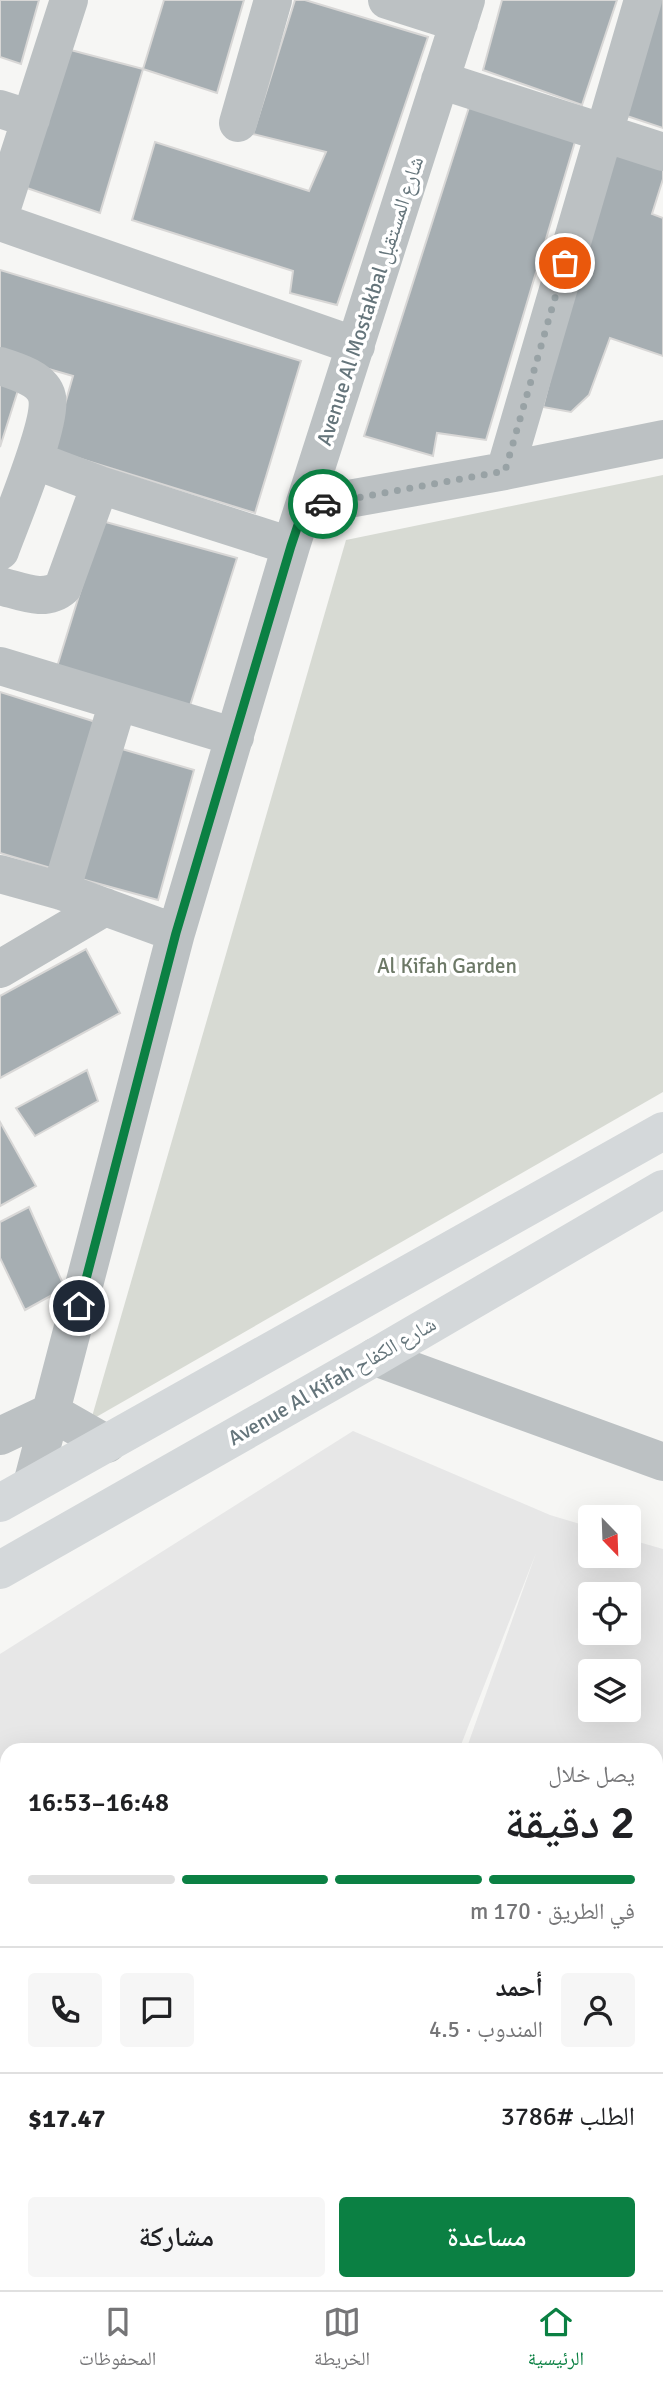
<!DOCTYPE html>
<html lang="ar">
<meta charset="utf-8">
<style>
body{margin:0;font-family:Signika,"Noto Naskh Arabic",sans-serif;background:#f6f6f6;color:#202124;direction:rtl;height:100vh;display:flex;flex-direction:column;font-size:26px;white-space:nowrap}
*{box-sizing:border-box;margin:0}
p{font-size:23px;color:#757577}
.icon{flex:none;width:38px;height:38px;fill:none;stroke:currentColor;stroke-width:2;stroke-linecap:round;stroke-linejoin:round}
.map{position:relative;flex:1;overflow:hidden;direction:ltr}
.side{position:absolute;left:0px;top:1743px;width:663px;height:548px;display:flex;flex-direction:column;background:#fff;border-radius:21px 21px 0 0;box-shadow:0 7px 28px #0002;direction:rtl}
.side>*{flex:none}
.needle{width:46px;rotate:157deg}
.buttons{position:absolute;left:578px;top:1505px;display:grid;gap:14px}
.buttons a{display:grid;place-items:center;width:63px;height:63px;border-radius:7px;background:#fff;box-shadow:0 7px 28px #0002;font-size:35px}
.pin{position:absolute;display:grid;place-items:center;width:60px;height:60px;color:#fff;margin:-30px;border:4px solid #fff;border-radius:50%;box-shadow:0 2px 7px #0007}
.courier{position:absolute;display:grid;place-items:center;width:70px;height:70px;margin:-35px;border:5px solid #0b8043;border-radius:50%;background:#fff;color:#222;box-shadow:0 2px 9px #0007}
.overview em{font-style:normal;font-weight:600}
.overview div{display:flex;flex-direction:column-reverse}
.overview{display:flex;align-items:center;justify-content:space-between;height:119px;padding:0 28px}
h1{font-size:46px;font-weight:600;line-height:52px}
.bar{display:grid;grid-template-columns:repeat(4,1fr);gap:10px 7px;align-content:center;height:84px;padding:0 28px}
.bar i{height:9px;border-radius:5px;background:#e0e0e0}
.bar .selected{background:#0b8043}
.bar p{grid-column:span 4}
.line{display:flex;align-items:center;gap:18px;padding:0 28px;border-top:2px solid #e0e0e0}
.line div{flex:1}
.round{display:grid;place-items:center;flex:none;width:74px;height:74px;border-radius:7px;background:#f6f6f6}
.button{display:flex;gap:14px;margin-top:auto;padding:14px 28px}
.button a{flex:1;height:80px;border-radius:7px;background:#0b8043;color:#fff;font-size:28px;font-weight:600;line-height:80px;text-align:center}
.button a+a{background:#f6f6f6;color:#202124}
.tabs{display:flex;justify-content:space-around;align-items:center;height:98px;border-top:2px solid #e0e0e0;background:#fff;font-size:19px;color:#757577}
.tabs a{display:grid;justify-items:center;gap:4px}
.tabs .selected{color:#0b8043}
.map>svg:first-child{display:block}
</style>
<div class="map">
<svg width="663" height="2290" viewBox="0 0 663 2290">
<rect width="100%" height="100%" fill="#f6f6f4"/>
<path fill="#e7e7e7" fill-rule="evenodd" d="M353 1431 550 1515 590 1527V1556H628V1539L663 1549V2290H44L42 2284H255L273 2289 275 2284H656V1750H466L536 1553 459 1750H7V2176L0 2174V1654ZM590 1594H628V1633H590ZM590 1671H628V1710H590Z"/>
<path fill="#d7dad3" d="M663 475V1092L91 1420 346 540Z"/>
<path fill="#a6aeb2" stroke="#d8d7d6" stroke-width="2" d="M0 0H39L21 64 0 57Z
M164 0H244L217 93 143 69Z
M295 0H305L428 37 337 305 290 293 293 271 132 220 155 142 309 191 326 152 253 134Z
M502 0H617L582 105 483 70Z
M655 0H663V128L618 113Z
M63 48 143 69 100 213 24 187Z
M472 98 577 135 486 440 437 433 433 456 364 436Z
M609 145 663 164V179L652 214 663 218V356L610 338 589 395 571 412 543 407Z
M0 270 301 361 255 513 52 450 73 376 0 355Z
M0 382 19 387 0 447Z
M102 521 237 558 188 712 56 670Z
M0 692 99 723 54 869 0 853Z
M115 747 194 770 158 900 74 877Z
M86 949 120 1013 0 1078V996Z
M87 1070 98 1101 35 1136 16 1108Z
M0 1122 36 1186 0 1206Z
M29 1207 65 1288 25 1310 0 1258V1222Z"/>
<g fill="none" stroke-linecap="round" stroke-linejoin="round">
<path stroke="#bcc1c3" stroke-width="38" d="M387 0 459 23
M440 80 663 152
M0 109 31 119
M238 123 273 0
M0 214 69 0
M0 222 356 346
M0 366C16 371 43 379 47 397 53 422 10 523 0 551
M34 460 100 485 291 546
M505 471 643 0
M304 507 505 471 663 439
M0 586C21 591 45 603 63 587L100 485
M0 666 235 737
M0 874 61 891 176 933
M61 891 118 702
M0 969 105 907
M375 1357 663 1462
M51 1412 107 1444
M0 1436 51 1412
M32 1484 176 933 291 546 466 0"/>
<path stroke="#d4d8da" stroke-width="38" d="M0 1503 663 1131
M0 1570 375 1357 663 1189"/>
</g>
<g fill="none" stroke-linecap="round" stroke-linejoin="round">
<path stroke="#98a2a5" stroke-width="7" stroke-dasharray="0 12.6" d="M323 504 505 471 565 263"/>
<path stroke="#0b8043" stroke-width="9" d="M79 1306 176 933 291 546 304 507 323 504"/>
</g>
<g text-anchor="middle" stroke-width="7" stroke-linejoin="round" paint-order="stroke">
<g font-size="21" fill="#65757b" stroke="#fff">
<text transform="translate(370 301) rotate(-72)" y="7">Avenue Al Mostakbal شارع المستقبل</text>
<text transform="translate(332 1381) rotate(-30)" y="7">Avenue Al Kifah شارع الكفاح</text>
</g>
<g font-size="21" fill="#6d7967" stroke="#fff">
<text x="447" y="973">Al Kifah Garden</text>
</g>
</g>
</svg>
<div class="buttons">
<a><svg class="needle" viewBox="-14 -14 28 28"><path d="M0-13l5 13h-10z" fill="#e53935"/><path d="M0 13l5-13h-10z" fill="#757577"/></svg></a>
<a><svg class="icon" aria-label="locate" viewBox="0 0 24 24"><circle cx="12" cy="12" r="6"/><path d="M12 2v4M12 18v4M2 12h4M18 12h4"/></svg></a>
<a><svg class="icon" aria-label="layers" viewBox="0 0 24 24"><path d="M12 4l9 5-9 5-9-5zM3 14l9 5 9-5"/></svg></a>
</div>
<div class="pin" style="left:565px;top:263px;background:#ea580c"><svg class="icon" aria-label="bag" viewBox="0 0 24 24"><path d="M5 8h14l-1 12H6zM9 8a3 3 0 0 1 6 0"/></svg></div>
<div class="pin" style="left:79px;top:1306px;background:#1f2937"><svg class="icon" aria-label="home" viewBox="0 0 24 24"><path d="M3 11l9-7 9 7M6 9v11h12V9"/></svg></div>
<div class="courier" style="left:323px;top:504px"><svg class="icon" aria-label="car" viewBox="0 0 24 24"><path d="M5 17H2v-5l4-1 3-4h7l3 4 3 1v5h-3M9 17h6M6 11h13"/><circle cx="7" cy="17" r="2"/><circle cx="17" cy="17" r="2"/></svg></div>
<section class="side">
<div class="overview"><div><h1>2 دقيقة</h1><p>يصل خلال</p></div><em>16:48–16:53</em></div>
<div class="bar"><i class="selected"></i><i class="selected"></i><i class="selected"></i><i></i><p>في الطريق · 170 m</p></div>
<div class="line" style="height:126px"><a class="round"><svg class="icon" aria-label="person" viewBox="0 0 24 24"><circle cx="12" cy="8" r="4"/><path d="M4 21q1-7 8-7t8 7"/></svg></a><div><b>أحمد</b><p>المندوب · 4.5</p></div><a class="round"><svg class="icon" aria-label="chat" viewBox="0 0 24 24"><path d="M4 5h16v11H9l-5 4z"/></svg></a><a class="round"><svg class="icon" aria-label="phone" viewBox="0 0 24 24"><path d="M5 4h4l2 5-3 2q2 4 5 5l2-3 5 2v4C11 20 4 13 5 4z"/></svg></a></div>
<div class="line" style="height:91px"><div>الطلب #3786</div><b>$17.47</b></div>
<div class="button"><a>مساعدة</a><a>مشاركة</a></div>
</section>
</div>
<nav class="tabs">
<a class="selected"><svg class="icon" aria-label="home" viewBox="0 0 24 24"><path d="M3 11l9-7 9 7M6 9v11h12V9"/></svg>الرئيسية</a>
<a><svg class="icon" aria-label="map" viewBox="0 0 24 24"><path d="M3 6l6-2 6 2 6-2v14l-6 2-6-2-6 2zM9 4v14M15 6v14"/></svg>الخريطة</a>
<a><svg class="icon" aria-label="saved" viewBox="0 0 24 24"><path d="M7 4h10v16l-5-4-5 4z"/></svg>المحفوظات</a>
</nav>
